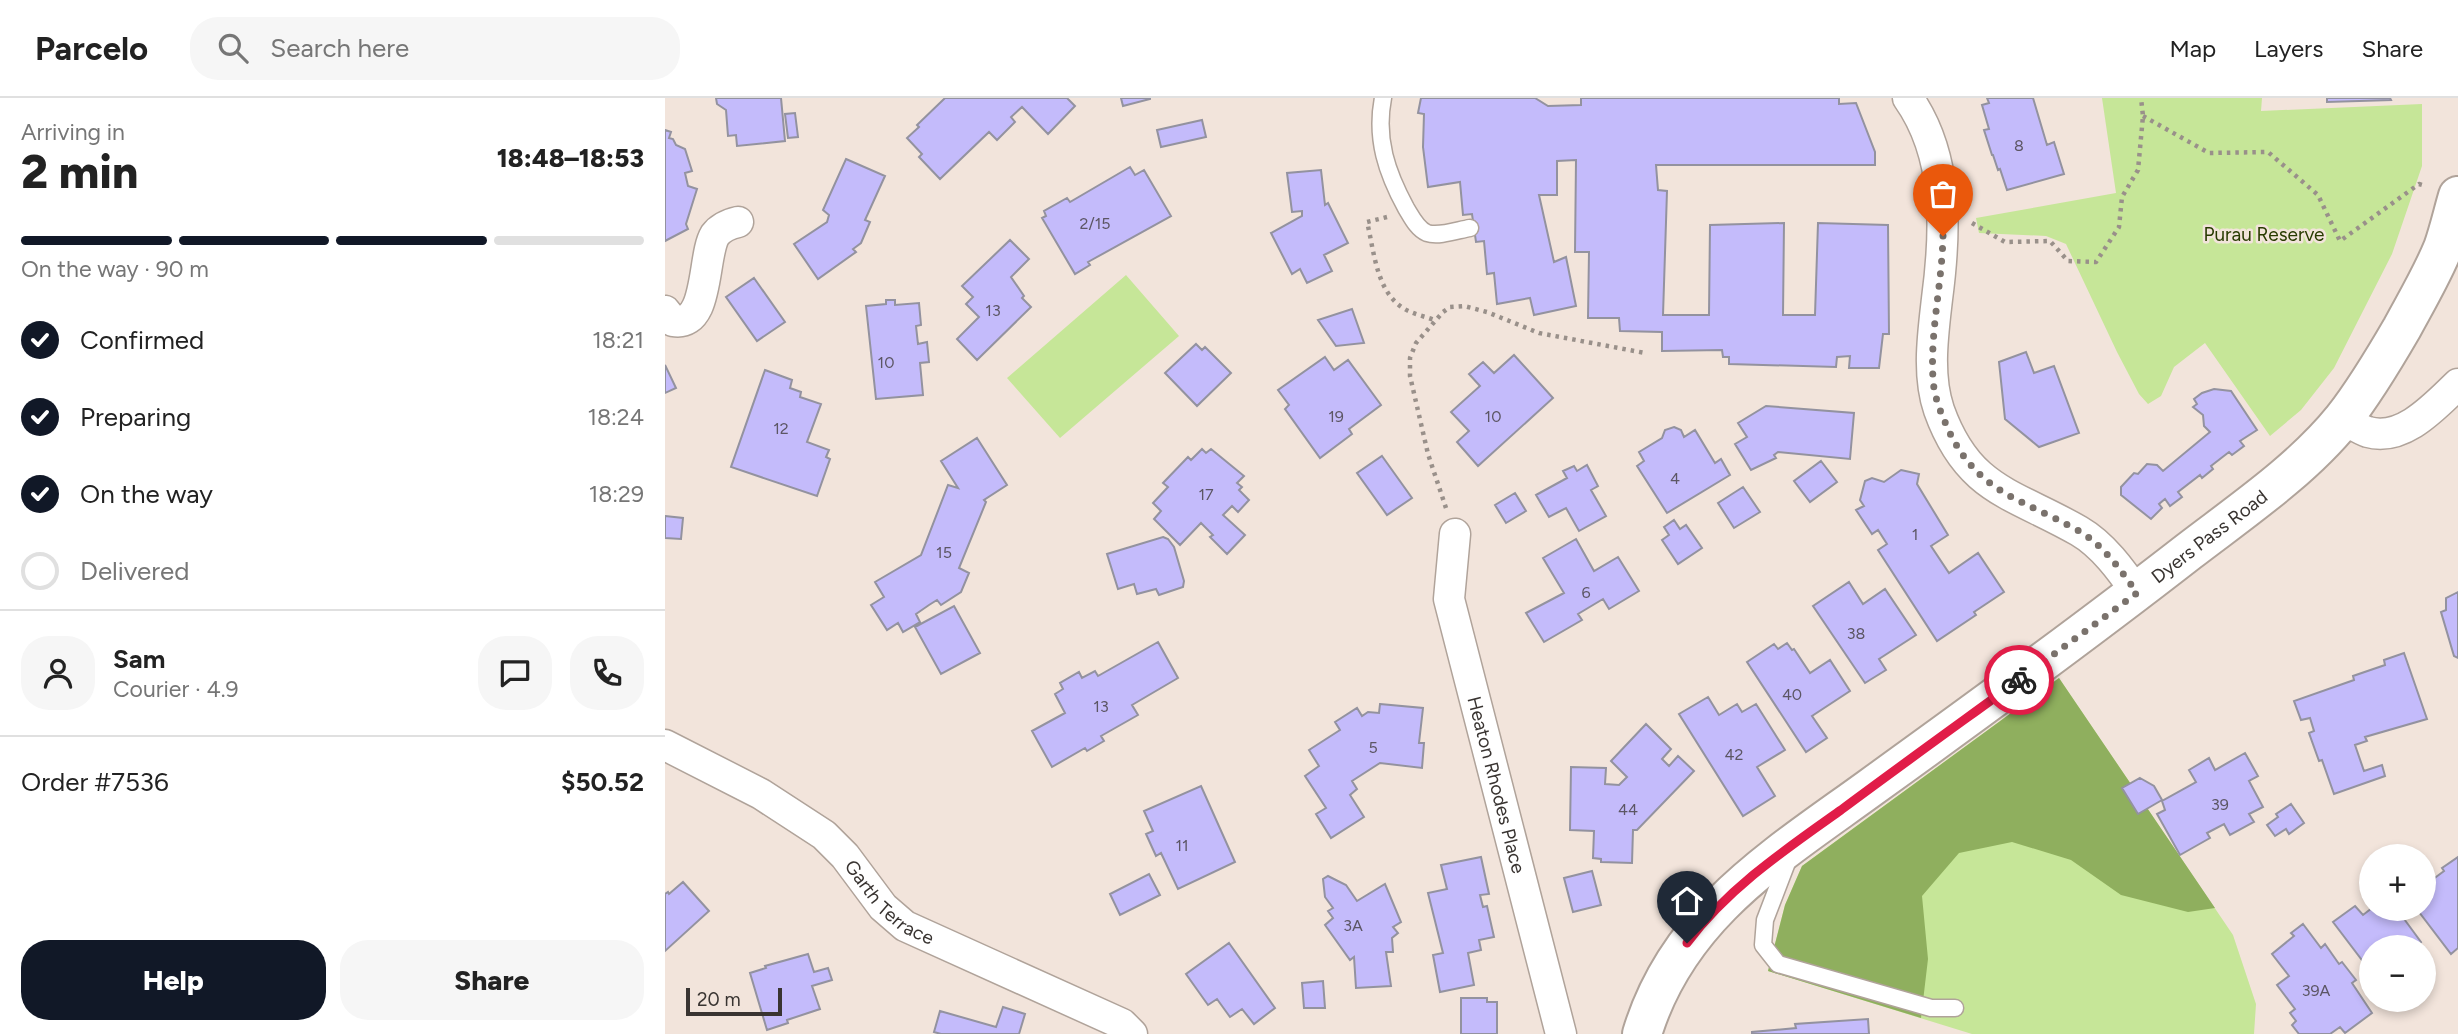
<!DOCTYPE html>
<meta charset="utf-8">
<style>
body{margin:0;font-family:Figtree,sans-serif;background:#f6f6f6;color:#222;height:100vh;display:flex;flex-direction:column;font-size:26px;white-space:nowrap}
*{box-sizing:border-box;margin:0}
p{font-size:23px;color:#767676}
.icon{flex:none;width:38px;height:38px;fill:none;stroke:currentColor;stroke-width:2;stroke-linecap:round;stroke-linejoin:round}
.map{position:relative;flex:1;overflow:hidden}
.details{display:flex;flex-direction:column;background:#fff;width:665px}
.details>*{flex:none}
.buttons{position:absolute;left:1694px;top:746px;display:grid;gap:14px}
.buttons a{display:grid;place-items:center;width:77px;height:77px;border-radius:50%;background:#fff;box-shadow:0 4px 10px #0003;font-size:35px}
.scale{position:absolute;left:21px;bottom:18px;width:96px;box-sizing:border-box;padding-left:7px;border:4px solid #393431;border-top:0;font-size:19px;line-height:24px;white-space:nowrap;color:#393431;-webkit-text-stroke:5px #f2e4db;paint-order:stroke}
.pin{position:absolute;display:grid;place-items:center;width:60px;height:60px;color:#fff;margin:-72px -30px;border-radius:50% 50% 50% 0;rotate:-45deg;box-shadow:0 0 7px #0007}
.pin .icon{rotate:45deg}
.courier{position:absolute;display:grid;place-items:center;width:70px;height:70px;margin:-35px;border:5px solid #e11d48;border-radius:50%;background:#fff;color:#222;box-shadow:0 2px 9px #0007}
.summary em{font-style:normal;font-weight:800}
.summary div{display:flex;flex-direction:column-reverse}
.summary{display:flex;align-items:center;justify-content:space-between;height:119px;padding:0 21px}
h1{font-size:46px;font-weight:800;line-height:52px}
.bar{display:grid;grid-template-columns:repeat(4,1fr);gap:10px 7px;align-content:center;height:84px;padding:0 21px}
.bar i{height:9px;border-radius:5px;background:#e0e0e0}
.bar .selected{background:#111827}
.bar p{grid-column:span 4}
.line{display:flex;align-items:center;gap:18px;padding:0 21px;border-top:2px solid #e0e0e0}
.line div{flex:1}
.round{display:grid;place-items:center;flex:none;width:74px;height:74px;border-radius:28px;background:#f6f6f6}
ol{padding:0 21px;list-style:none}
li{display:flex;align-items:center;gap:21px;height:77px}
li p{margin-inline-start:auto}
li .icon{padding:7px;border-radius:50%;background:#111827;color:#fff;stroke-width:4}
li:last-child{color:#767676}
li i{width:38px;height:38px;border:4px solid #e0e0e0;border-radius:50%}
.action{display:flex;gap:14px;margin-top:auto;padding:14px 21px}
.action a{flex:1;height:80px;border-radius:28px;background:#111827;color:#fff;font-size:28px;font-weight:800;line-height:80px;text-align:center}
.action a+a{background:#f6f6f6;color:#222}
header{display:flex;align-items:center;gap:42px;box-sizing:border-box;height:98px;padding:0 35px;background:#fff;border-bottom:2px solid #e0e0e0}
header strong{font-size:33px}
nav{display:flex;gap:38px;margin-inline-start:auto;font-size:24px}
.search{width:490px;height:63px;background:#f6f6f6;display:flex;align-items:center;gap:18px;box-sizing:border-box;padding:0 24px;border-radius:28px;color:#767676;font-size:26px}
main{display:flex;flex:1;min-height:0}
.map>svg:first-child{display:block}
</style>
<header>
<strong>Parcelo</strong>
<div class="search"><svg class="icon" aria-label="search" viewBox="0 0 24 24"><circle cx="10" cy="10" r="6"/><path d="M15 15l6 6"/></svg>Search here</div>
<nav><a>Map</a><a>Layers</a><a>Share</a></nav>
</header>
<main>
<section class="details">
<div class="summary"><div><h1>2 min</h1><p>Arriving in</p></div><em>18:48–18:53</em></div>
<div class="bar"><i class="selected"></i><i class="selected"></i><i class="selected"></i><i></i><p>On the way · 90 m</p></div>
<ol>
<li><svg class="icon" aria-label="check" viewBox="0 0 24 24"><path d="M5 12l5 5 9-10"/></svg>Confirmed<p>18:21</p></li>
<li><svg class="icon" aria-label="check" viewBox="0 0 24 24"><path d="M5 12l5 5 9-10"/></svg>Preparing<p>18:24</p></li>
<li><svg class="icon" aria-label="check" viewBox="0 0 24 24"><path d="M5 12l5 5 9-10"/></svg>On the way<p>18:29</p></li>
<li><i></i>Delivered</li>
</ol>
<div class="line" style="height:126px"><a class="round"><svg class="icon" aria-label="person" viewBox="0 0 24 24"><circle cx="12" cy="8" r="4"/><path d="M4 21q1-7 8-7t8 7"/></svg></a><div><b>Sam</b><p>Courier · 4.9</p></div><a class="round"><svg class="icon" aria-label="chat" viewBox="0 0 24 24"><path d="M4 5h16v11H9l-5 4z"/></svg></a><a class="round"><svg class="icon" aria-label="phone" viewBox="0 0 24 24"><path d="M5 4h4l2 5-3 2q2 4 5 5l2-3 5 2v4C11 20 4 13 5 4z"/></svg></a></div>
<div class="line" style="height:91px"><div>Order #7536</div><b>$50.52</b></div>
<div class="action"><a>Help</a><a>Share</a></div>
</section>
<div class="map">
<svg width="1793" height="936" viewBox="0 0 1793 936">
<rect width="100%" height="100%" fill="#f2e4db"/>
<path fill="#c6e698" d="M1437 0H1597L1596 13 1757 6V68L1727 156 1669 270 1636 312 1605 338 1540 245 1509 269 1496 298 1483 306 1474 296 1452 254 1401 146 1381 138 1314 135 1311 120 1451 95Z
M461 177 514 238 395 340 342 280Z
M1394 580 1568 837 1591 906 1589 936H1307L1103 873 1120 807 1137 768Z"/>
<path fill="#8faf5e" d="M1394 580 1550 810 1523 814 1456 797 1406 762 1347 744 1294 755 1257 798 1263 861 1256 920 1103 873 1120 807 1137 768Z"/>
<path fill="#c4bbfb" stroke="#93929f" stroke-width="2" d="M51 0H116L120 43 72 48 71 37 63 38 61 12 52 6Z
M280 0H402L410 8 383 36 357 9 346 19 350 24 332 42 324 34 275 81 254 59 257 56 242 40 254 29 252 27Z
M456 0H485V1L458 8Z
M756 0H870L883 8 916 7V0H1174V6L1191 5 1210 54V67H991L993 92 1002 93 998 217H1044L1045 127 1119 125 1118 217H1150L1153 125 1223 127 1224 236H1218L1214 270H1184L1185 258 1172 259 1171 269 1064 266V259H1058L1057 252 997 253V234L955 233 954 220H923L924 154H910L911 62 892 63V97H874L889 164 901 159 911 208 869 217 865 200 832 206 829 175 822 176 819 143 811 144 807 116 798 117 795 84 763 89 758 49 759 16 753 15Z
M1322 0H1368L1382 47 1389 44 1399 76 1342 92 1335 71 1333 72 1328 57H1327L1319 32 1324 31 1317 7 1324 5Z
M1662 0H1725L1726 2 1662 4Z
M130 15 133 39 123 40 120 16Z
M537 22 541 39 496 49 492 32Z
M0 32 6 34 4 40 8 41 11 47 20 51 27 73 20 75 23 88 32 91 21 126 23 131 0 143Z
M181 61 220 78 200 122 205 124 196 145 188 151 191 154 153 181 129 146 162 124 164 117 158 112Z
M465 69 470 77 479 72 506 118 423 164 425 167 410 176 377 120 381 118 379 113 402 100 405 104Z
M656 72 660 107 663 105 683 145 659 157 667 173 642 185 635 171 627 176 606 135 637 118V113L627 114 622 75Z
M345 142 364 161 346 179 359 198 357 200 366 209 312 262 292 241 314 219 301 206 308 199 297 188Z
M89 180 120 224 92 243 61 199Z
M221 202H230V207L254 205 256 227 251 228 253 246 262 244 264 264 255 265 258 297 211 301 201 208 221 206Z
M687 211 699 245 671 248 653 222Z
M531 246 537 252 540 249 566 275 532 308 500 275Z
M1361 254 1369 275 1389 268 1414 335 1374 349 1340 321 1334 264Z
M849 257 888 300 813 368 792 344 804 333 786 314 815 288 804 276 818 264 829 275Z
M660 259 669 272 683 262 716 307 684 331 687 336 655 360 620 311 624 307 613 292Z
M0 267 11 290 0 295Z
M100 272 127 282 125 290 136 294 135 299 156 306 142 344 164 352 161 359 165 361 152 398 66 369Z
M1549 291 1566 293 1592 332 1575 343 1579 348 1567 357 1564 354 1546 368 1548 371 1537 380 1535 377 1513 394 1517 399 1505 408 1500 401 1494 406 1497 410 1486 421 1456 397V389L1469 375 1473 376 1482 366 1492 367 1498 373 1545 334 1539 328 1538 317 1528 309 1532 306 1529 301 1537 295Z
M1101 308 1189 315 1185 361 1113 354 1109 357 1111 360 1086 372 1070 346 1082 339 1073 325Z
M1009 329 1016 332 1019 339 1030 332 1050 365 1056 361 1065 377 1002 415 972 368 979 363 974 354 997 340 1000 332Z
M312 340 342 387 319 402 321 404 294 470 304 475 296 494 276 507 272 502 264 507 251 516 255 524 238 534 233 525 222 532 206 507 219 499 210 484 256 457 283 387 293 390 276 363Z
M537 351 541 355 546 351 579 378 572 385 577 389 574 392 584 402 573 414 567 408 558 417 580 437 562 456 545 439 548 437 536 425 515 447 489 421 496 413 488 405 503 389 498 385 523 359 526 362Z
M717 358 747 400 722 417 692 375Z
M1156 363 1172 384 1145 404 1129 383Z
M922 367 933 388 926 392 941 418 914 433 901 410 884 419 871 397 902 380 898 373 909 368 912 373Z
M1236 372 1254 376 1252 386 1283 437 1266 448 1284 475 1313 455 1339 494 1309 514 1311 517 1272 543 1213 452 1222 446 1213 432 1207 436 1191 412 1199 408 1195 402 1200 383 1207 380 1219 384Z
M1078 389 1095 414 1069 430 1053 405Z
M850 395 861 413 841 425 830 407Z
M0 418 18 420 16 441 0 440Z
M1009 422 1015 431 1021 427 1037 450 1013 466 997 442 1004 437 999 429Z
M498 439 503 441 509 449 519 483 518 489 494 497 491 491 472 496 469 486 453 491 442 456Z
M911 441 929 473 953 459 974 493 944 511 938 501 913 516 917 522 879 544 861 515 899 495 878 460Z
M1184 484 1198 506 1220 491 1251 537 1214 561 1221 572 1200 585 1148 508Z
M1793 494V560L1789 558 1776 514 1781 512V500Z
M289 508 315 555 276 576 250 529Z
M493 544 513 580 467 607 473 617 436 638 439 643 422 653 420 650 387 669 367 633 400 615 390 596 398 591 395 585 414 574 417 580 430 573 433 578Z
M1122 545 1127 552 1129 551 1145 575 1165 562 1185 593 1147 618 1162 640 1141 654 1082 564 1109 546 1113 551Z
M1739 555 1762 621 1700 639 1702 643 1690 647 1699 673 1717 667 1720 678 1669 696 1657 662 1654 663 1644 635 1649 633 1645 620 1636 622 1629 603 1689 582 1688 578 1720 567 1719 562Z
M1043 599 1054 617 1072 606 1077 614 1091 606 1120 652 1092 669 1110 698 1078 718 1014 616Z
M715 606 758 610 754 645H759L757 670 715 665 687 683 692 691 685 697 699 719 666 740 651 716 661 710 640 678 654 668 644 652 675 632 670 624 692 610 697 618 703 614 714 615Z
M981 626 1006 651 997 661 1004 668 1013 658 1029 673 972 732H968L967 765 936 764V761L928 760 929 733 905 732 906 669 941 670 940 686 954 687 962 679 946 663Z
M1580 655 1593 678 1584 683 1598 709 1584 716 1589 724 1565 737 1559 726 1542 735 1545 740 1515 757 1492 716 1500 712 1497 703 1531 684 1524 672 1544 660 1550 672Z
M1475 680 1489 688 1497 702 1473 716 1457 690Z
M536 688 570 764 513 791 496 755 491 758 481 736 488 733 479 713Z
M1626 706 1639 725 1624 736 1621 731 1610 738 1602 727 1613 719 1611 716Z
M816 759 824 796 815 797 818 809 822 808 829 839 814 842 816 852 803 855 809 887 775 894 768 857 778 855 763 795 782 791 776 767Z
M1793 759V850L1786 856 1751 810H1759V788L1779 773 1777 770Z
M927 773 936 807 908 814 899 780Z
M484 776 495 797 455 817 445 796Z
M663 778 681 787 692 803 720 786 736 824 728 829 733 835 727 840 728 854H721L726 888 691 890 689 859 685 862 660 827 668 820 663 813 668 810 660 799 658 781Z
M18 784 44 813 0 853V796L3 794 4 796Z
M1690 808 1698 817 1707 810H1731L1756 844 1750 849H1706V874L1668 824Z
M1638 826 1656 850 1660 846 1674 866 1677 864 1691 882 1687 885 1707 915 1680 935 1675 929 1665 936H1634L1627 927 1631 923 1625 915 1630 911 1612 887 1624 878 1607 856 1629 838 1626 835Z
M564 845 610 910 589 926 577 911 565 919 552 901 543 907 521 876Z
M143 856 149 874 163 870 167 882 147 888 155 911 122 922 123 925 102 932 85 875 101 870 100 868Z
M658 883 660 910H639L637 885Z
M796 900H822V904H832V936H796Z
M338 909 360 916 354 936H276L269 934 275 913 331 929Z
M1203 921 1204 936H1087V934L1131 930 1130 926Z"/>
<g fill="none" stroke-linecap="round" stroke-linejoin="round">
<defs>
<path id="service" d="M718 0C710 41 722 75 741 110 746 118 752 131 762 135 774 139 793 132 805 130
M1123 762 1100 822 1098 847 1113 866 1266 910H1290"/>
<g id="minor">
<path d="M1243 0C1284 58 1281 133 1272 201 1268 236 1262 277 1274 312 1303 393 1348 395 1414 433 1438 447 1456 472 1472 495"/>
<path d="M0 213 8 223C45 230 37 158 50 137 56 129 64 126 73 124"/>
<path d="M1678 321C1686 325 1694 331 1703 334 1738 344 1770 308 1793 286"/>
<path id="s1" d="M790 436 784 501 896 936"/>
<path id="s2" d="M0 647 96 696 159 737 180 758 218 809 240 828 457 926 467 936"/>
</g>
<g id="secondary">
<path id="s3" d="M977 936C1013 817 1110 759 1205 690 1312 613 1419 535 1523 454 1575 414 1637 372 1678 321 1700 293 1719 261 1737 230 1751 204 1767 177 1778 150 1784 133 1788 115 1793 98"/>
</g>
</defs>
<use href="#service" stroke="#b0a39a" stroke-width="19"/>
<use href="#minor" stroke="#b0a39a" stroke-width="33"/>
<use href="#secondary" stroke="#b0a39a" stroke-width="42"/>
<path stroke="#99908a" stroke-width="4.5" stroke-dasharray="3.5 5" stroke-linecap="butt" d="M1478 18 1544 55 1603 54 1653 97 1675 143 1754 86 1761 88
M722 119 702 124C709 152 711 193 738 210 747 216 759 218 769 222
M1307 125 1340 144 1385 143 1403 163 1431 164 1454 129 1457 99 1473 72 1478 18 1476 0
M781 410 763 356 745 278V260L751 245 778 214 785 209 799 208 822 214 874 235 980 255"/>
<use href="#service" stroke="#fff" stroke-width="16"/>
<use href="#minor" stroke="#fff" stroke-width="30"/>
<use href="#secondary" stroke="#fff" stroke-width="38"/>
</g>
<g fill="none" stroke-linecap="round" stroke-linejoin="round">
<path stroke="#7a726c" stroke-width="7" stroke-dasharray="0 12.6" d="M1278 138C1277 186 1265 233 1268 281 1269 299 1276 315 1283 331 1313 396 1358 401 1414 433 1438 447 1456 472 1472 495L1354 582"/>
<path stroke="#e11d48" stroke-width="9" d="M1022 845C1063 790 1121 751 1176 712 1235 668 1295 625 1354 582"/>
</g>
<g text-anchor="middle" stroke-width="5" stroke-linejoin="round" paint-order="stroke">
<g font-size="16" fill="#5c5664">
<text x="1354" y="53">8</text>
<text x="430" y="131">2/15</text>
<text x="328" y="218">13</text>
<text x="221" y="270">10</text>
<text x="671" y="324">19</text>
<text x="828" y="324">10</text>
<text x="116" y="336">12</text>
<text x="1010" y="386">4</text>
<text x="541" y="402">17</text>
<text x="1250" y="442">1</text>
<text x="279" y="460">15</text>
<text x="921" y="500">6</text>
<text x="1191" y="541">38</text>
<text x="1127" y="602">40</text>
<text x="436" y="614">13</text>
<text x="708" y="655">5</text>
<text x="1069" y="662">42</text>
<text x="1555" y="712">39</text>
<text x="963" y="717">44</text>
<text x="517" y="753">11</text>
<text x="688" y="833">3A</text>
<text x="1651" y="898">39A</text>
</g>
<g font-size="19" fill="#283b00" stroke="#f2e4db">
<text x="1599" y="143">Purau Reserve</text>
</g>
<g font-size="19" fill="#393431" stroke="#f2e4db">
<text dy="7" stroke="none"><textPath href="#s3" startOffset="765">Dyers Pass Road</textPath></text>
<text dy="7" stroke="none"><textPath href="#s1" startOffset="257">Heaton Rhodes Place</textPath></text>
<text dy="7" stroke="none"><textPath href="#s2" startOffset="278">Garth Terrace</textPath></text>
</g>
</g>
</svg>
<div class="buttons">
<a>+</a>
<a>−</a>
</div>
<div class="scale">20 m</div>
<div class="pin" style="left:1278px;top:138px;background:#ea580c"><svg class="icon" aria-label="bag" viewBox="0 0 24 24"><path d="M5 8h14l-1 12H6zM9 8a3 3 0 0 1 6 0"/></svg></div>
<div class="pin" style="left:1022px;top:845px;background:#1f2937"><svg class="icon" aria-label="home" viewBox="0 0 24 24"><path d="M3 11l9-7 9 7M6 9v11h12V9"/></svg></div>
<div class="courier" style="left:1354px;top:582px"><svg class="icon" aria-label="bike" viewBox="0 0 24 24"><circle cx="6" cy="16" r="4"/><circle cx="18" cy="16" r="4"/><path d="M6 16l4-8h5l3 8M10 8l3 8H6M13 5h3"/></svg></div>
</div>
</main>
